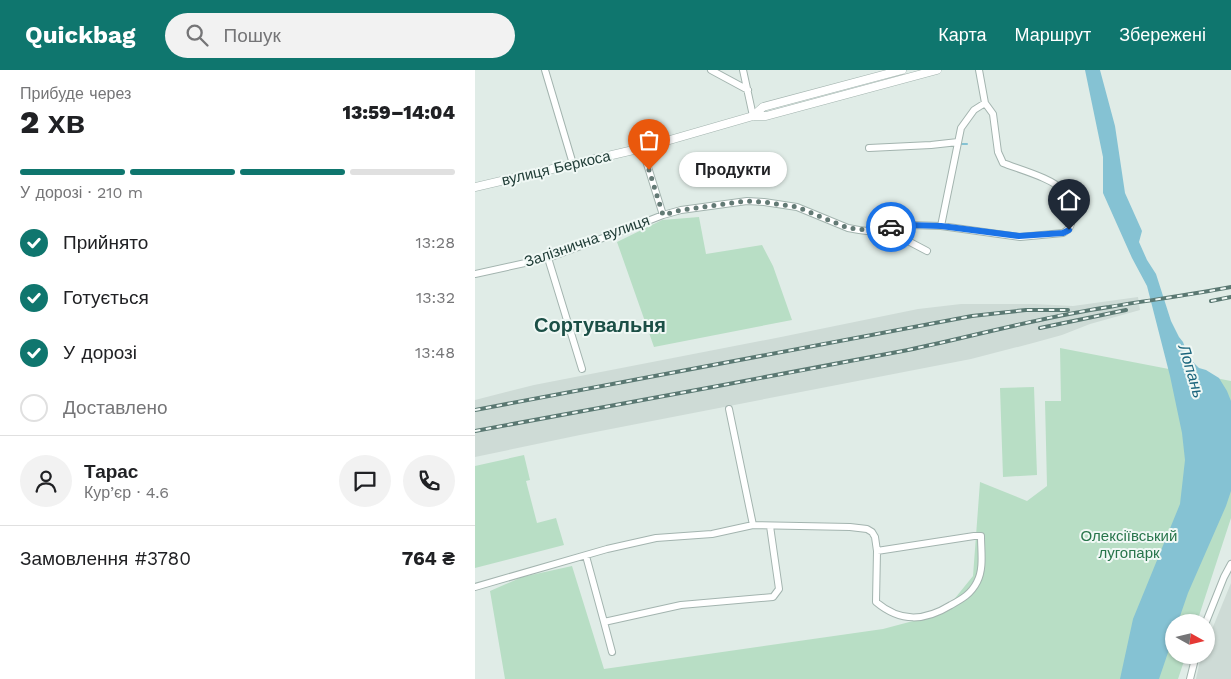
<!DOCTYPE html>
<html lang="uk">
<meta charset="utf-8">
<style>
body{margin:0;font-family:"Work Sans",sans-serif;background:#f2f2f2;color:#202124;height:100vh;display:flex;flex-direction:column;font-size:19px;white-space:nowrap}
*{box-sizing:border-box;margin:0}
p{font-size:16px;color:#757577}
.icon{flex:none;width:28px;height:28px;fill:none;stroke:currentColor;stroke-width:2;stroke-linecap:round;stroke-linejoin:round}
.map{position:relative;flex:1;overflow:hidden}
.panel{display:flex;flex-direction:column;background:#fff;width:475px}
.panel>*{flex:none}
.needle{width:32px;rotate:98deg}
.tools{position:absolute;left:690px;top:544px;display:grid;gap:10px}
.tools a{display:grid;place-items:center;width:50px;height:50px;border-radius:50%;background:#fff;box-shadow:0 1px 4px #0004;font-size:25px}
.pin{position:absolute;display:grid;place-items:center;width:42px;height:42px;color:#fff;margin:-51px -21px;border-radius:50% 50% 50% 0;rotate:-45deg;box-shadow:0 0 5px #0007}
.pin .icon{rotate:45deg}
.courier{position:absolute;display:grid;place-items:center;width:50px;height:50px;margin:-25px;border:4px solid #1a73e8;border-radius:50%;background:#fff;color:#222;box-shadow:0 1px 6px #0007}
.bubble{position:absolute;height:35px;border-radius:18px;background:#fff;box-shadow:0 1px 4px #0004;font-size:16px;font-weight:800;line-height:35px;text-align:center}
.overview em{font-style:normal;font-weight:800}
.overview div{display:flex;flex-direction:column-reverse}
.overview{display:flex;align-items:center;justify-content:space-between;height:85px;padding:0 20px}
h1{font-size:32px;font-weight:800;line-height:38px}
.bar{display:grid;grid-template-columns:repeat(4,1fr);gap:8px 5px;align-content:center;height:60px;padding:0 20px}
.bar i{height:6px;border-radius:4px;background:#e0e0e0}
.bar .active{background:#0f766e}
.bar p{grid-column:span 4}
.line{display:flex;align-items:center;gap:12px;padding:0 20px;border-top:1px solid #e0e0e0}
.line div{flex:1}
.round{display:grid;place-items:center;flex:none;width:52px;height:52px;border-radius:26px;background:#f2f2f2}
ol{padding:0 20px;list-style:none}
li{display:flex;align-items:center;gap:15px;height:55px}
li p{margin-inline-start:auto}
li .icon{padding:5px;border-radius:50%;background:#0f766e;color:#fff;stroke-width:4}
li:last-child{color:#757577}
li i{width:28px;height:28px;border:2px solid #e0e0e0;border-radius:50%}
header{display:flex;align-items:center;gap:30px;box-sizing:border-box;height:70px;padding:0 25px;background:#0f766e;color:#fff}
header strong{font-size:24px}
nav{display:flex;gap:28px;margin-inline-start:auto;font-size:18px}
.search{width:350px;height:45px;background:#f2f2f2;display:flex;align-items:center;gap:12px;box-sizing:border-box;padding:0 18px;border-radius:28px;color:#757577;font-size:19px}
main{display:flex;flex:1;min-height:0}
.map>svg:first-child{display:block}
</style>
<header>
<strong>Quickbag</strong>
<div class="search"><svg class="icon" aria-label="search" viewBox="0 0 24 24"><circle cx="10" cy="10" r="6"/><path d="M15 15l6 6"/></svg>Пошук</div>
<nav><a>Карта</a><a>Маршрут</a><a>Збережені</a></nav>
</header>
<main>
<section class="panel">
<div class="overview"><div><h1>2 хв</h1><p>Прибуде через</p></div><em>13:59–14:04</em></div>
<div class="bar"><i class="active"></i><i class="active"></i><i class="active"></i><i></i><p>У дорозі · 210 m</p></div>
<ol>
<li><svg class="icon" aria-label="check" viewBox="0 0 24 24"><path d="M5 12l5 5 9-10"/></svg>Прийнято<p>13:28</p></li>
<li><svg class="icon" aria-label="check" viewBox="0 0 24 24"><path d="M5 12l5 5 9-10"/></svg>Готується<p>13:32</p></li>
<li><svg class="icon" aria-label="check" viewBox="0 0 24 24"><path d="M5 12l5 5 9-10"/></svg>У дорозі<p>13:48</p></li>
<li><i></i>Доставлено</li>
</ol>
<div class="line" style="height:90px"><a class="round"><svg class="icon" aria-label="person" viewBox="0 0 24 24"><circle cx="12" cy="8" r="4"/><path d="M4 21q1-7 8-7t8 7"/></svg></a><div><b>Тарас</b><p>Кур’єр · 4.6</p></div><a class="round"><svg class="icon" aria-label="chat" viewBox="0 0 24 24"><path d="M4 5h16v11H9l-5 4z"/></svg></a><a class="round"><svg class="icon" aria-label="phone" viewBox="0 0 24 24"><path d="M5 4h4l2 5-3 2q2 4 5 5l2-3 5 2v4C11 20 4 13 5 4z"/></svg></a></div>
<div class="line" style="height:65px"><div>Замовлення #3780</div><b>764 ₴</b></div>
</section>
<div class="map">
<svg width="756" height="609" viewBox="0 0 756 609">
<rect width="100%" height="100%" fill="#e0ece7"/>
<path fill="#cedbd6" d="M663 227 665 240 615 254 587 265 558 273 496 289 105 365 0 387V330L59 315 306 267 443 239 486 234H560L598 236Z
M756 513V609H721L726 586 731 585V574Z"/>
<path fill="#b8dec5" d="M224 147 231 184 287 175 298 196 317 250 179 277 142 172 187 150Z
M585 278 756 311V448L722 552H699V585H711L703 609H30L15 521 47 507 97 496 129 599 408 559 468 543 498 506 505 412 552 431 572 416 570 331H586Z
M559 317 562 405 528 407 525 318Z
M49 385 55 410 51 411 62 453 81 448 89 475 0 498V396Z"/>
<path fill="#85c2d3" d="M610 0H625L640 56 650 123 667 161 664 172 672 190 681 204 696 251 704 267 708 272 712 283 718 292 724 298 731 300 744 308 752 321 756 331V421L751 436 713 523 703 552H699V565L684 609H645L658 549 705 434 710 390 707 363 695 306 672 216 657 188 628 123V87Z"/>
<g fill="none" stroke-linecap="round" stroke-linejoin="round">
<path stroke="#85c2d3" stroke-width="2" d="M483 74H492"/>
<defs>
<path id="minor" d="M70 0 98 94
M236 0 273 20
M268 0 278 46
M167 78 188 145
M394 78 456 75 483 72
M466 156 486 58 499 40 510 33
M396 161 433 171 452 181
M73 188 107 299
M0 204 73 188 147 161 188 145 206 140 272 131 289 132 322 137 373 158 384 160 392 161 435 155 466 156 545 167 588 163C597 158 598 152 595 143 593 137 592 127 588 121 580 109 543 99 528 93L523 82 518 44 510 33 504 0
M254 339 278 455
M111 486 129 552 206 535 298 527 304 519 295 456
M0 517 132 479 181 468 237 464 278 455 375 457 392 459 397 462 400 467 402 481 499 466H506C506 481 509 499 502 512 496 524 487 529 476 535 450 551 426 553 401 532L402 481
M129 552 137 582
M731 552 749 507 756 494
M715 609 721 585"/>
<path id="tertiary" d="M278 46 288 37 427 0
M0 117 167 78 278 46H291L462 0"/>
</defs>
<use href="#minor" stroke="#a3b4af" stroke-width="8"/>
<use href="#tertiary" stroke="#a3b4af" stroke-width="9"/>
<use href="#minor" stroke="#fff" stroke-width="6"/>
<use href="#tertiary" stroke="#fff" stroke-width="8"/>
<defs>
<path id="rail" d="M736 231 756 227
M565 258 651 240
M0 340 497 246 551 240H593
M0 361C144 334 289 308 433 280 500 266 566 247 634 237 675 230 715 225 756 217"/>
</defs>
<use href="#rail" stroke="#5a7872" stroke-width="4"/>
<use href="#rail" stroke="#f0f8f5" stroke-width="2" stroke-dasharray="5.5" stroke-linecap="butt"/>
</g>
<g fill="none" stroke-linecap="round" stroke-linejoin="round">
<path stroke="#637a75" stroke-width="5" stroke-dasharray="0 9" d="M174 100 188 145 206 140 272 131 289 132 322 137 373 158 392 160 416 157"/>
<path stroke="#1a73e8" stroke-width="6" d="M416 157 435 155 466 156 544 166 588 163 594 160"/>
</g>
<g text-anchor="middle" stroke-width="4" stroke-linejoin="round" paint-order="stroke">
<g font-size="15" fill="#203d37" stroke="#f0f8f5">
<text transform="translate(81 98) rotate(-13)" y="5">вулиця Беркоса</text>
<text transform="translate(112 171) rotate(-19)" y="5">Залізнична вулиця</text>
</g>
<g font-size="15" fill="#28754b" stroke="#f0f8f5">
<text x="654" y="471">Олексіївський<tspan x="654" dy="17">лугопарк</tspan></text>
</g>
<g font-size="16" font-style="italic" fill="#18637b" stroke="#f0f8f5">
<text transform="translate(717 301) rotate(73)" y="6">Лопань</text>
</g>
<g font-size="20" font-weight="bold" fill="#1b4f46" stroke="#f0f8f5">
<text x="125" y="262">Сортувальня</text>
</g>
</g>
</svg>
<div class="tools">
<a><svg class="needle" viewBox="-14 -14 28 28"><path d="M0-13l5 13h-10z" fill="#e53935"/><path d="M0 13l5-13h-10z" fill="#757577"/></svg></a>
</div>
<div class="pin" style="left:174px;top:100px;background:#ea580c"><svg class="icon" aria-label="bag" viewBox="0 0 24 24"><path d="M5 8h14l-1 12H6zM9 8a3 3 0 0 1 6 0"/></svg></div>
<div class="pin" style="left:594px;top:160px;background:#1f2937"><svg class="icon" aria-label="home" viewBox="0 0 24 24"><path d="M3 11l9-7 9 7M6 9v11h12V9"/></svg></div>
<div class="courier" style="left:416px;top:157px"><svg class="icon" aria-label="car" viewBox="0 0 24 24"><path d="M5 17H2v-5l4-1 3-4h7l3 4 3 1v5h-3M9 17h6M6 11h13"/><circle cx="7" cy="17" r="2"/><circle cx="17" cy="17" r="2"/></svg></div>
<div class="bubble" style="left:204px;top:82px;width:108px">Продукти</div>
</div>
</main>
